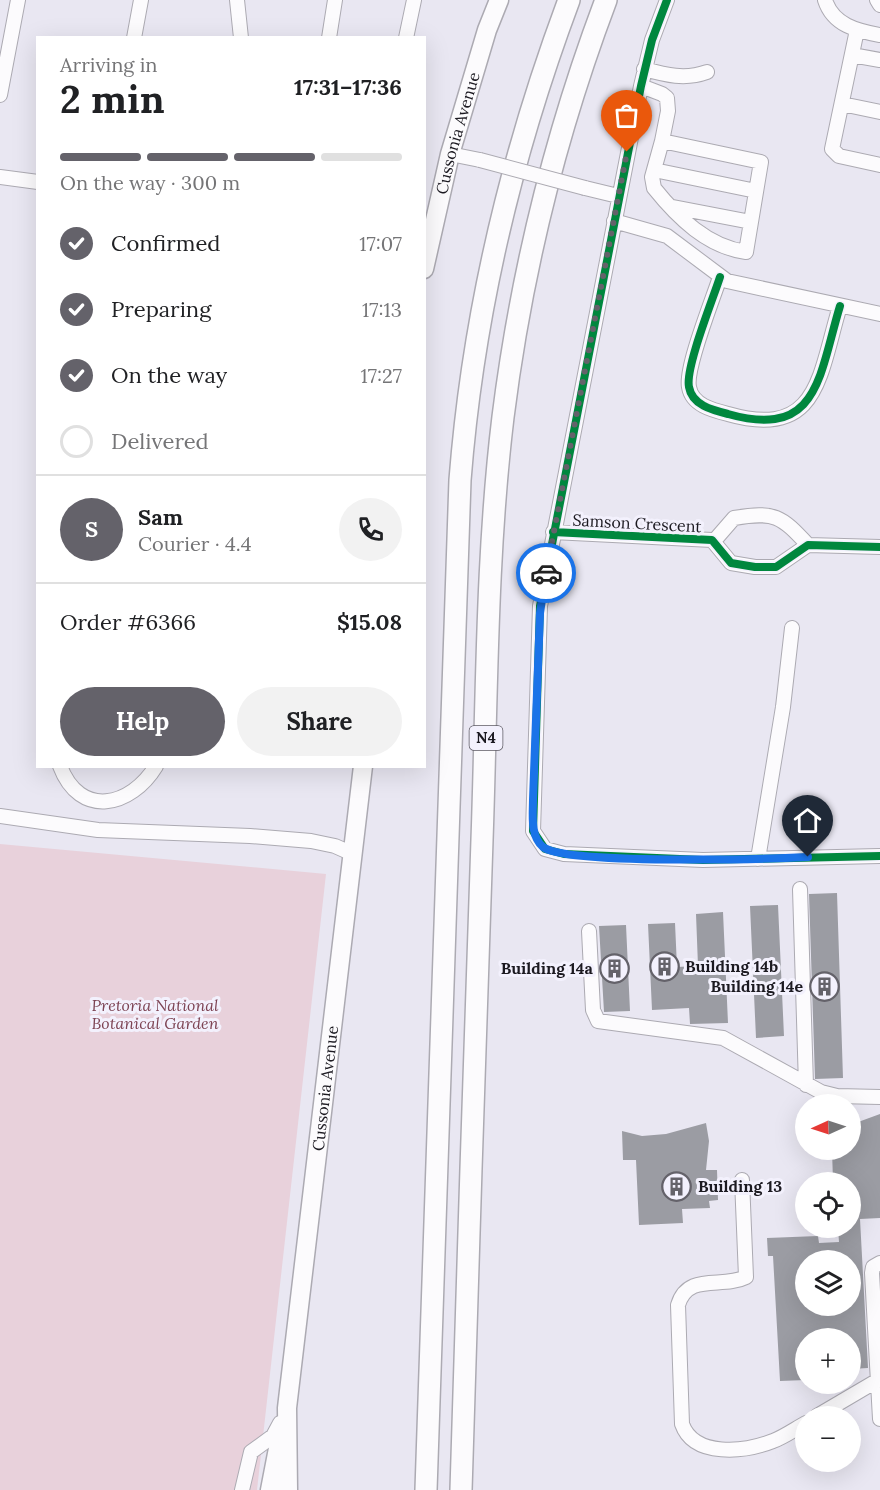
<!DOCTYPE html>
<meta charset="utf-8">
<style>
body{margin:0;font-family:Lora,serif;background:#f2f2f2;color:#202124;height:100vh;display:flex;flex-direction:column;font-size:22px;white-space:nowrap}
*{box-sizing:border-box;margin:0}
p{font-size:20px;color:#757577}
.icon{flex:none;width:33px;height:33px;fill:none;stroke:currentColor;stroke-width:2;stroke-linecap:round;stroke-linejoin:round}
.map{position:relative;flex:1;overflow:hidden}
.drawer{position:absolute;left:36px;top:36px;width:390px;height:732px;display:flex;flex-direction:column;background:#fff;border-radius:0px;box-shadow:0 6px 24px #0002}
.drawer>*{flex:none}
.needle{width:39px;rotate:267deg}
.controls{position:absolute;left:795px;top:1094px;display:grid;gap:12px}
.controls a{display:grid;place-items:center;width:66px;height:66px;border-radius:50%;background:#fff;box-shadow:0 6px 24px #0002;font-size:30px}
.pin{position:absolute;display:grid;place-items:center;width:51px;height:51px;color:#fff;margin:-62px -26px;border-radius:50% 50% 50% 0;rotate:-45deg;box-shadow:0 0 6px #0007}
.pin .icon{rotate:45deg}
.courier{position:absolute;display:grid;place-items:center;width:60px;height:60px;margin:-30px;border:4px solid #1a73e8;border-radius:50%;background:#fff;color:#222;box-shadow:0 2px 8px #0007}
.headline em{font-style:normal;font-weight:800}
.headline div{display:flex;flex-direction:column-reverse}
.headline{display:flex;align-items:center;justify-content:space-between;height:102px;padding:0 24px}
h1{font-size:39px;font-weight:800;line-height:45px}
.bar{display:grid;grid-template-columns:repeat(4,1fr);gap:9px 6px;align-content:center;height:72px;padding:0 24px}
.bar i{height:8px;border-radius:4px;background:#e0e0e0}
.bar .active{background:#64626a}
.bar p{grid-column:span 4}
.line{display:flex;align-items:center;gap:15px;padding:0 24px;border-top:2px solid #e0e0e0}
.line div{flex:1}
.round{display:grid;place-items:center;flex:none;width:63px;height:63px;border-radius:32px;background:#f2f2f2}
ol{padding:0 24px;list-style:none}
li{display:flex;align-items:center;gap:18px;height:66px}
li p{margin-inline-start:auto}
li .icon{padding:6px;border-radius:50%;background:#64626a;color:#fff;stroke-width:4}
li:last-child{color:#757577}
li i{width:33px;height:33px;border:3px solid #e0e0e0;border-radius:50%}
.button{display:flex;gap:12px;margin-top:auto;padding:12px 24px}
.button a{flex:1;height:69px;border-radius:36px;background:#64626a;color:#fff;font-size:24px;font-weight:800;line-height:69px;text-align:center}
.button a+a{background:#f2f2f2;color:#202124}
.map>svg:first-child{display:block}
</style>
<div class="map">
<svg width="880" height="1490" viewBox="0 0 880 1490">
<rect width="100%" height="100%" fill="#e9e7f2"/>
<path fill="#e8d1db" d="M0 844 326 874 257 1490H0Z"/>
<path fill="#9b9ca3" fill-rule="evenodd" d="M837 893 843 1078 815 1079 809 894Z
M778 905 784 1036 756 1038 750 906Z
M723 912 728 1023 690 1024 689 1008 652 1010 648 924 675 923 677 967 698 966 696 914Z
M626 925 630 1011 604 1012 599 926Z
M880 1114V1218L860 1219 868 1368 850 1369V1338H806V1380L780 1381 773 1256H768L767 1238 818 1236 819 1243 839 1242 838 1228H850V1182H833L832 1149H850V1125ZM806 1260H850V1305H806Z
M706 1123 709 1141 706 1170H717L718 1200 709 1201 710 1208 682 1209 683 1223 639 1225 636 1160H623L622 1131 642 1136 666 1134Z"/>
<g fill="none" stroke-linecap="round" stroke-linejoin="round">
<defs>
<path id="minor" d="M237 0 241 38
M667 0 652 40 641 86 540 606 533 831 545 849 564 854 703 860 880 856
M825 0C833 25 857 31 880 35
M877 0 880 5
M857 30 832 149 839 156 880 165
M134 38 141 0
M329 38 335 0
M406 38 414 0
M852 55 880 60
M644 69C666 75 685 80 707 72
M641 86 662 94 667 98 668 111 662 141 761 162 746 252C708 247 678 218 654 188L652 177 662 141
M0 95 18 0
M842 104 880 112
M450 154 480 160
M654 170 756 191
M0 177 38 182
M585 188 618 196
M673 207 751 222
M614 221 667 236 727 281 880 314
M720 277C713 299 685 368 689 387 692 405 712 410 728 414 819 440 819 375 840 306
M553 532 712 540 731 563 755 567H776L808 545 880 547
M714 541 734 518C775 511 781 516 808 545
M60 766C80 819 131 807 156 766
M0 816 98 830 250 836 311 841 335 846 353 854
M758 859 783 707 792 628
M800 889 806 1085
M589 931 593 1010 598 1021 723 1038 821 1092 837 1096 880 1097
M742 1180 746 1277C722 1289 688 1272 678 1305L682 1424C694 1458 745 1452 773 1441 784 1437 795 1429 806 1423
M880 1263 873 1267 872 1273 880 1419
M817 1416 880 1379
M242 1490 251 1452 273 1436 280 1423"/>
<g id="major">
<path id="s1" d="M424 269 450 154 487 30 499 0"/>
<path d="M270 1490 281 1433"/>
<path id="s2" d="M288 1490 287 1408 363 766"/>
</g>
<path id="highway" d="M426 1490 460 480C473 315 511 155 569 0
M461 1490C467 1273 475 1057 482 840 487 700 486 557 503 417 521 274 555 135 606 0"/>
</defs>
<use href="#minor" stroke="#acaab2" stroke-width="16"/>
<use href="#major" stroke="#acaab2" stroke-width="21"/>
<use href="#highway" stroke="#acaab2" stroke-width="24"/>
<use href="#minor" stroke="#fcfbfd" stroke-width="14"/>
<use href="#major" stroke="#fcfbfd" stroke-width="18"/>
<use href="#highway" stroke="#fcfbfd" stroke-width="21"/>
<defs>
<path id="minor-bridge" d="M480 160 585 188"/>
</defs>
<use href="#minor-bridge" stroke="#acaab2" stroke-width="16" stroke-linecap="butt"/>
<use href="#minor-bridge" stroke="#fcfbfd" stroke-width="14"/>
<defs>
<path id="cycleway" d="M667 0 652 40 641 86 540 606 533 831 545 849 564 854 703 860 880 856
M720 277C713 299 685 368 689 387 692 405 712 410 728 414 819 440 819 375 840 306
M553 532 712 540 731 563 755 567H776L808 545 880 547"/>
</defs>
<use href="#cycleway" stroke="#f3f1fd" stroke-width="11"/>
<use href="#cycleway" stroke="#00873e" stroke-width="8"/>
</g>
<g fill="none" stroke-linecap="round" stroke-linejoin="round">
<path stroke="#64626a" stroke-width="6" stroke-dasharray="0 10.8" d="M546 573 627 152"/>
<path stroke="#1a73e8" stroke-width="8" d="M546 573 540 613 533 800C533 815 530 836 543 847 566 865 769 859 808 857"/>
</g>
<defs>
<symbol id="building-ring" viewBox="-11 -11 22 22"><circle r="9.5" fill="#f3f1fd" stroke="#64626a" stroke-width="1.5"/><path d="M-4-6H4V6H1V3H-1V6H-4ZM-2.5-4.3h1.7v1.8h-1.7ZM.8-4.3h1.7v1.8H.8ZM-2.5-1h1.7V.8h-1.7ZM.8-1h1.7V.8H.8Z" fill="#64626a"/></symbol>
</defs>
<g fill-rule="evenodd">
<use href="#building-ring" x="648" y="950" width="33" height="33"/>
<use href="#building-ring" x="598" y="952" width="33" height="33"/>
<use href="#building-ring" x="808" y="970" width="33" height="33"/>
<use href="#building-ring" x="660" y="1170" width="33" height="33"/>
</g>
<g text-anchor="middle" stroke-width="6" stroke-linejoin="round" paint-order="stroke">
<rect fill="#f3f1fd" stroke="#5c5a63" stroke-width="1.5" x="469.5" y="726" width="33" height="24" rx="4.5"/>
<g font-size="15" font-weight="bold" fill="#1c1a21">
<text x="486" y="743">N4</text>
</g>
<g font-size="16" fill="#1c1a21" stroke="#f3f1fd">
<text dy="6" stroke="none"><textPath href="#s1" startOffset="140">Cussonia Avenue</textPath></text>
<text transform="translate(637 523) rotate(3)" y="6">Samson Crescent</text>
<text dy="6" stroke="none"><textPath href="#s2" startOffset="404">Cussonia Avenue</textPath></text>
</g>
<g font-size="16" font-weight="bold" fill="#1c1a21" stroke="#f3f1fd" text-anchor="start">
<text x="685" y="972">Building 14b</text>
<text x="593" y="974" text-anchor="end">Building 14a</text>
<text x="803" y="992" text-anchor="end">Building 14e</text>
<text x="698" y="1192">Building 13</text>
</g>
<g font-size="16" font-style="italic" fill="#7d4353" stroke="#f3f1fd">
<text x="155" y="1011">Pretoria National<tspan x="155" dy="18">Botanical Garden</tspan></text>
</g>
</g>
</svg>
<div class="controls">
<a><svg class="needle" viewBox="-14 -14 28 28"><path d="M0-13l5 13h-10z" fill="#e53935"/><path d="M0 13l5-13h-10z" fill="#757577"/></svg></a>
<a><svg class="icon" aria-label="locate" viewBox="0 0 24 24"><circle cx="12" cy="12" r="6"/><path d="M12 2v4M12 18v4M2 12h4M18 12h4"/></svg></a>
<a><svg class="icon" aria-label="layers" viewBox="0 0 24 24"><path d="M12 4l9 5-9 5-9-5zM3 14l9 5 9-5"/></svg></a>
<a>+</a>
<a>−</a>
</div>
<div class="pin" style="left:627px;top:152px;background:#ea580c"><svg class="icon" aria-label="bag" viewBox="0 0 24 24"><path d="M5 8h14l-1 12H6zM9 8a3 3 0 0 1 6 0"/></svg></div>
<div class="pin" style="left:808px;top:857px;background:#1f2937"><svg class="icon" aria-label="home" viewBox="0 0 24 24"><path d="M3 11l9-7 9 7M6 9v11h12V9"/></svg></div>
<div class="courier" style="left:546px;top:573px"><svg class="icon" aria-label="car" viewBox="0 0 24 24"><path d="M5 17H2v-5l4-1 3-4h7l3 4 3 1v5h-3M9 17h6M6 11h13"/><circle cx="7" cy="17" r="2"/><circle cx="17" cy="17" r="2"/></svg></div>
<section class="drawer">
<div class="headline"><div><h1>2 min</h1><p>Arriving in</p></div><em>17:31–17:36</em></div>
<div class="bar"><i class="active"></i><i class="active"></i><i class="active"></i><i></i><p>On the way · 300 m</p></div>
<ol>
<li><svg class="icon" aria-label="check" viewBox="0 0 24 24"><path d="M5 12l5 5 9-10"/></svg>Confirmed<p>17:07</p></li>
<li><svg class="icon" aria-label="check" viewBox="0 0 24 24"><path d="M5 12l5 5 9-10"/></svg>Preparing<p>17:13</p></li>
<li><svg class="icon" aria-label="check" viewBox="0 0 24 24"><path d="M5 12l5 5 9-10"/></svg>On the way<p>17:27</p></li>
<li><i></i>Delivered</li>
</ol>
<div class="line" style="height:108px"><b class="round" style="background:#64626a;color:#fff">S</b><div><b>Sam</b><p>Courier · 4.4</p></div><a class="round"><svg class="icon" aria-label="phone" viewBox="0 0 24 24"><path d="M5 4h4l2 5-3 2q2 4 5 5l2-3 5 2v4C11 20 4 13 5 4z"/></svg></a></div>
<div class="line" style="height:78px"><div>Order #6366</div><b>$15.08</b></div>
<div class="button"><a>Help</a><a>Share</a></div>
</section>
</div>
